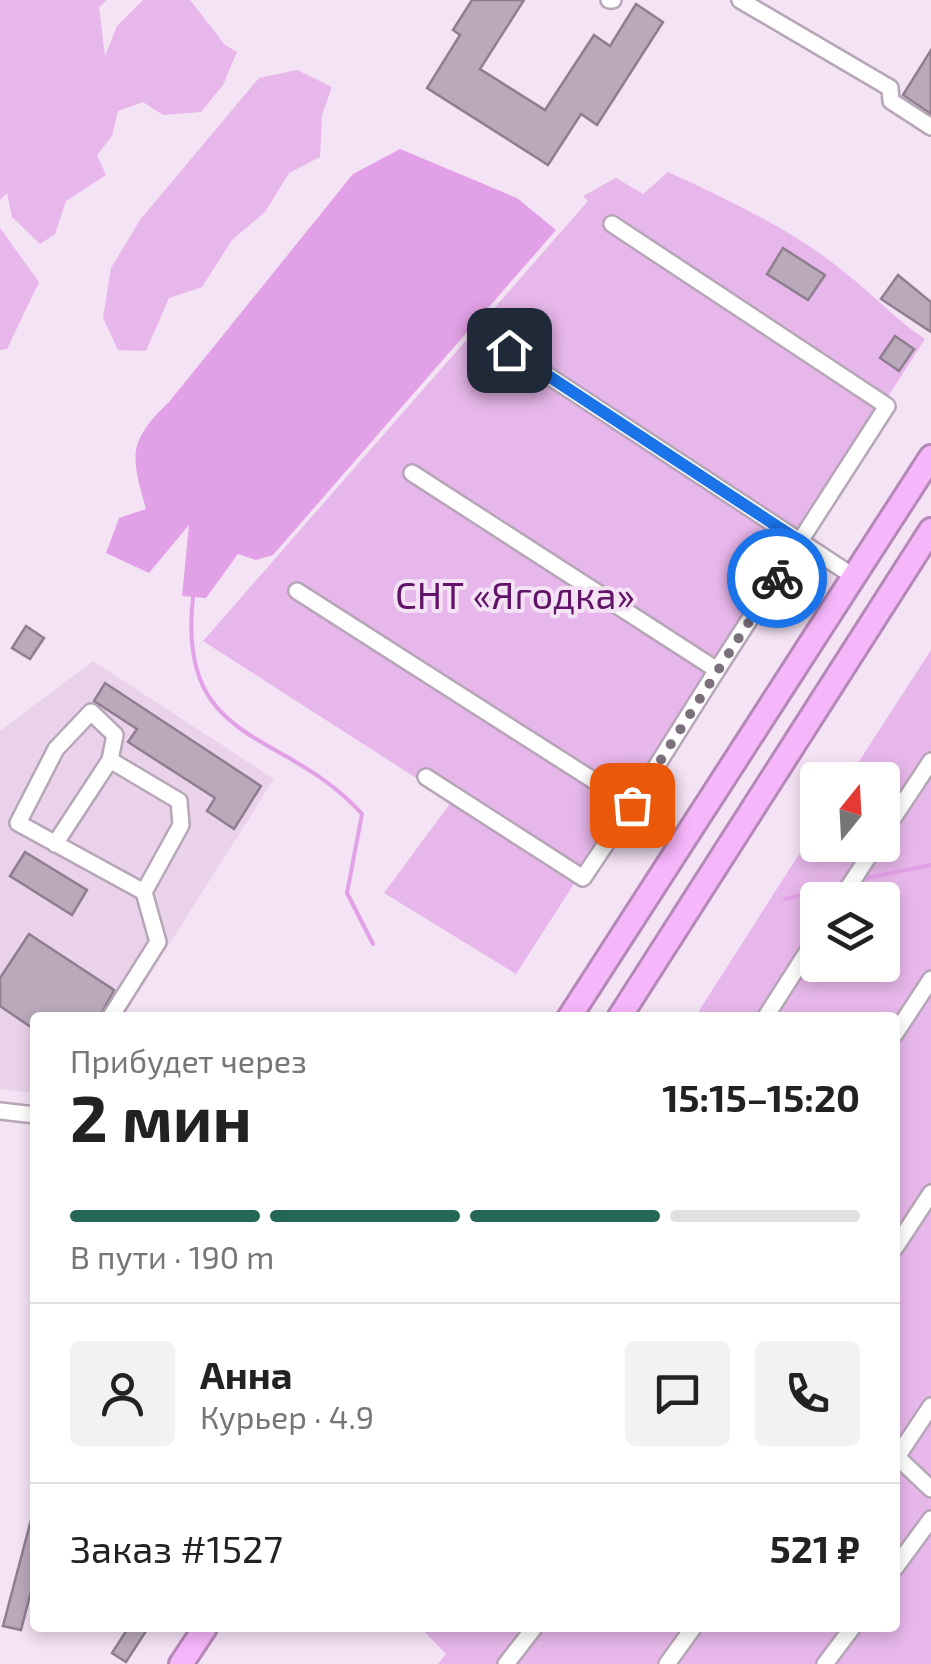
<!DOCTYPE html>
<html lang="ru">
<meta charset="utf-8">
<style>
body{margin:0;font-family:"Exo 2",sans-serif;background:#f2f2f2;color:#222;height:100vh;display:flex;flex-direction:column;font-size:38px;white-space:nowrap}
*{box-sizing:border-box;margin:0}
p{font-size:32px;color:#767676}
.icon{flex:none;width:55px;height:55px;fill:none;stroke:currentColor;stroke-width:2;stroke-linecap:round;stroke-linejoin:round}
.map{position:relative;flex:1;overflow:hidden}
.details{position:absolute;left:30px;top:1012px;width:870px;height:620px;display:flex;flex-direction:column;background:#fff;border-radius:10px;box-shadow:0 5px 15px #0003}
.details>*{flex:none}
.needle{width:65px;rotate:18deg}
.tools{position:absolute;left:800px;top:762px;display:grid;gap:20px}
.tools a{display:grid;place-items:center;width:100px;height:100px;border-radius:10px;background:#fff;box-shadow:0 5px 15px #0003;font-size:50px}
.pin{position:absolute;display:grid;place-items:center;width:85px;height:85px;color:#fff;margin:-42px;border-radius:20px;box-shadow:0 5px 15px #0006}
.courier{position:absolute;display:grid;place-items:center;width:100px;height:100px;margin:-50px;border:8px solid #1a73e8;border-radius:50%;background:#fff;color:#222;box-shadow:0 2px 12px #0007}
.overview em{font-style:normal;font-weight:700}
.overview div{display:flex;flex-direction:column-reverse}
.overview{display:flex;align-items:center;justify-content:space-between;height:170px;padding:0 40px}
h1{font-size:65px;font-weight:700;line-height:75px}
.bar{display:grid;grid-template-columns:repeat(4,1fr);gap:15px 10px;align-content:center;height:120px;padding:0 40px}
.bar i{height:12px;border-radius:8px;background:#e0e0e0}
.bar .active{background:#246757}
.bar p{grid-column:span 4}
.line{display:flex;align-items:center;gap:25px;padding:0 40px;border-top:2px solid #e0e0e0}
.line div{flex:1}
.round{display:grid;place-items:center;flex:none;width:105px;height:105px;border-radius:10px;background:#f2f2f2}
.map>svg:first-child{display:block}
</style>
<div class="map">
<svg width="931" height="1664" viewBox="0 0 931 1664">
<rect width="100%" height="100%" fill="#f4e2f5"/>
<path fill="#ead2eb" d="M93 661 274 779 123 1017 35 1018V1093L0 1089V731Z"/>
<path fill="#e7b6ea" fill-rule="evenodd" d="M0 0H107L99 7 105 56 117 26 143 0H190L225 45 237 52 223 85 201 112 163 115 143 102 118 111 112 136 97 155 106 175 66 201 55 234 40 244 12 217 7 193 0 200Z
M297 70 332 87 322 115 320 157 289 173 265 212 232 240 202 287 169 298 146 351 118 350 103 318 111 268 140 220 259 78Z
M668 172C729 200 795 231 848 275 875 296 896 320 925 339L516 974 384 893 452 801 203 641 588 201 583 196 616 178 643 194Z
M0 228 39 282 7 349 0 350Z
M931 650V1664H438L446 1654 421 1628H895V1018L695 1017 817 826 818 845H882V780H847ZM818 900H882V965H818Z"/>
<path fill="#e2a1e6" d="M400 149 517 198 556 230 273 555 256 560 238 554 206 598 182 596 189 525 149 573 106 553 119 518 146 509C131 456 127 442 169 402L353 174Z"/>
<g fill="none" stroke-linecap="round" stroke-linejoin="round">
<path stroke="#e2a1e6" stroke-width="4" d="M193 597C176 749 286 728 362 814L347 893 373 944
M862 879 931 865
M785 899 843 884"/>
</g>
<path fill="#baa8bb" stroke="#8e7e8f" stroke-width="2.5" d="M472 0H524L480 69 545 110 594 35 610 46 636 4 663 22 597 125 581 114 548 165 427 88 460 35 453 30Z
M931 50V114L903 95Z
M783 248 825 275 808 300 767 274Z
M898 275 931 302V332L881 299Z
M895 336 914 349 899 371 880 358Z
M26 626 44 638 30 659 12 648Z
M105 683 261 786 234 829 207 811 215 798 128 742 137 729 94 701Z
M25 852 87 890 72 915 10 876Z
M29 934 114 990 99 1018H35V1030L0 1006V978Z
M31 1520H35V1576L21 1630 3 1626Z
M128 1628H148L126 1662 112 1653Z"/>
<g fill="none" stroke-linecap="round" stroke-linejoin="round">
<defs>
<path id="minor" d="M609 0H613
M740 0 890 88 891 101 931 127
M509 350 853 576
M412 473 717 670 887 406 612 224
M297 591 632 805 717 670
M426 777 583 878 632 805
M882 835 931 761
M55 844 110 760
M840 900 876 845
M110 1018 158 942 144 892 181 825 179 801 110 760 115 735 91 712 56 749 18 823 144 892
M765 1018 818 935
M895 1034 931 979
M0 1111 35 1115
M895 1248 931 1193
M895 1455 931 1489
M897 1457 931 1406
M895 1568 931 1519
M506 1664 534 1628
M667 1664 693 1628
M825 1664 852 1628"/>
<path id="highway" d="M569 1018 931 457
M619 1018 931 530
M181 1664 205 1628"/>
</defs>
<use href="#minor" stroke="#b7a5b8" stroke-width="20"/>
<use href="#highway" stroke="#b488b7" stroke-width="28"/>
<use href="#minor" stroke="#fff" stroke-width="15"/>
<use href="#highway" stroke="#f6b6fa" stroke-width="22"/>
</g>
<g fill="none" stroke-linecap="round" stroke-linejoin="round">
<path stroke="#7b707c" stroke-width="10" stroke-dasharray="0 18" d="M632 805 777 578"/>
<path stroke="#1a73e8" stroke-width="12" d="M509 350 801 542 777 578"/>
</g>
<g text-anchor="middle" stroke-width="8" stroke-linejoin="round" paint-order="stroke">
<g font-size="38" fill="#601367" stroke="#f4e2f5">
<text x="515" y="609">СНТ «Ягодка»</text>
</g>
</g>
</svg>
<div class="tools">
<a><svg class="needle" viewBox="-14 -14 28 28"><path d="M0-13l5 13h-10z" fill="#e53935"/><path d="M0 13l5-13h-10z" fill="#767676"/></svg></a>
<a><svg class="icon" aria-label="layers" viewBox="0 0 24 24"><path d="M12 4l9 5-9 5-9-5zM3 14l9 5 9-5"/></svg></a>
</div>
<div class="pin" style="left:632px;top:805px;background:#ea580c"><svg class="icon" aria-label="bag" viewBox="0 0 24 24"><path d="M5 8h14l-1 12H6zM9 8a3 3 0 0 1 6 0"/></svg></div>
<div class="pin" style="left:509px;top:350px;background:#1f2937"><svg class="icon" aria-label="home" viewBox="0 0 24 24"><path d="M3 11l9-7 9 7M6 9v11h12V9"/></svg></div>
<div class="courier" style="left:777px;top:578px"><svg class="icon" aria-label="bike" viewBox="0 0 24 24"><circle cx="6" cy="16" r="4"/><circle cx="18" cy="16" r="4"/><path d="M6 16l4-8h5l3 8M10 8l3 8H6M13 5h3"/></svg></div>
<section class="details">
<div class="overview"><div><h1>2 мин</h1><p>Прибудет через</p></div><em>15:15–15:20</em></div>
<div class="bar"><i class="active"></i><i class="active"></i><i class="active"></i><i></i><p>В пути · 190 m</p></div>
<div class="line" style="height:180px"><a class="round"><svg class="icon" aria-label="person" viewBox="0 0 24 24"><circle cx="12" cy="8" r="4"/><path d="M4 21q1-7 8-7t8 7"/></svg></a><div><b>Анна</b><p>Курьер · 4.9</p></div><a class="round"><svg class="icon" aria-label="chat" viewBox="0 0 24 24"><path d="M4 5h16v11H9l-5 4z"/></svg></a><a class="round"><svg class="icon" aria-label="phone" viewBox="0 0 24 24"><path d="M5 4h4l2 5-3 2q2 4 5 5l2-3 5 2v4C11 20 4 13 5 4z"/></svg></a></div>
<div class="line" style="height:130px"><div>Заказ #1527</div><b>521 ₽</b></div>
</section>
</div>
